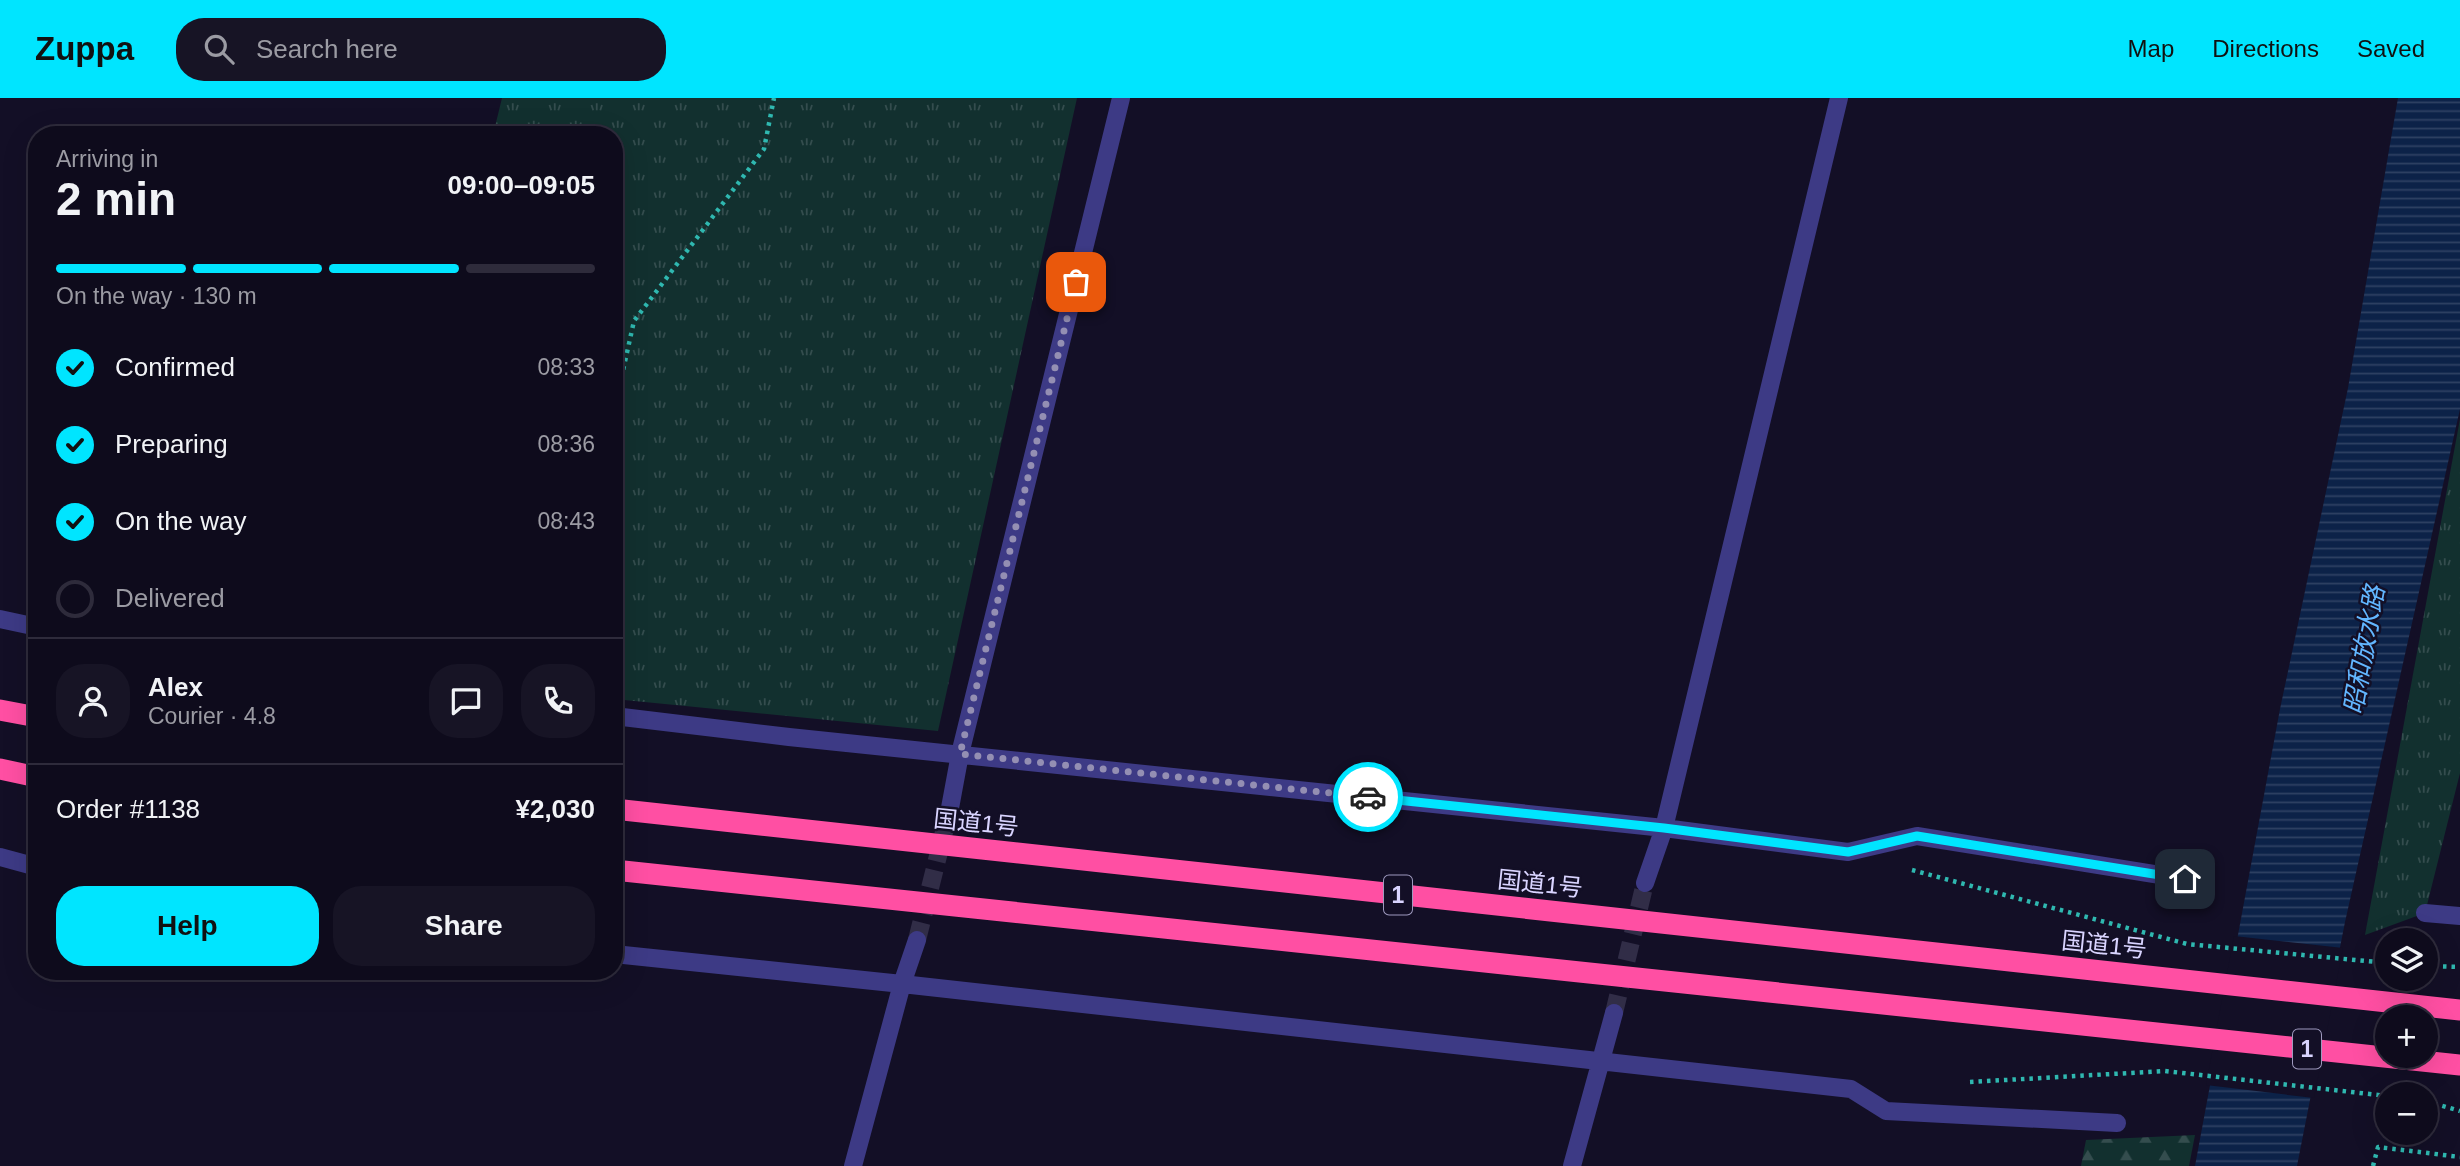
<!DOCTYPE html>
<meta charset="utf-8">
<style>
body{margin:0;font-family:Arial,"Noto Sans JP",sans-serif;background:#171425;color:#f1f3f6;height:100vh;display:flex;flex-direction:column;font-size:26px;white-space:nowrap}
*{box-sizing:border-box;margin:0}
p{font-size:23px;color:#9b9ba3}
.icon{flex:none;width:38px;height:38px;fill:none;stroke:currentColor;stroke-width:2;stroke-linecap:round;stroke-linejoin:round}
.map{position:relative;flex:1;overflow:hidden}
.side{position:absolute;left:28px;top:28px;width:595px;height:854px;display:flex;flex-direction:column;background:#0e0b1c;border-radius:28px;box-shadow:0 7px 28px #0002,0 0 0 2px #2e2b3b}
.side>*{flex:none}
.tools{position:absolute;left:2375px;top:830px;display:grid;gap:14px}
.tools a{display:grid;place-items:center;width:63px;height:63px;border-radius:50%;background:#0e0b1c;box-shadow:0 7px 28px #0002,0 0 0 2px #2e2b3b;font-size:35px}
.pin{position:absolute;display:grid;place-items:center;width:60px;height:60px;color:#fff;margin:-30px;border-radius:14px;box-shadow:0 4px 10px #0006}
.courier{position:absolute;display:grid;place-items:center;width:70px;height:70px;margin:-35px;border:5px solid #00e5ff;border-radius:50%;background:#fff;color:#222;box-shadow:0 2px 9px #0007}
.headline em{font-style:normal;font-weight:700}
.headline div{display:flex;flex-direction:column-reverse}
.headline{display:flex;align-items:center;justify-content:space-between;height:119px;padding:0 28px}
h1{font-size:46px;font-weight:700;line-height:52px}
.bar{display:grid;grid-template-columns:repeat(4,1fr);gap:10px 7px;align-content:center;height:84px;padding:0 28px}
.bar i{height:9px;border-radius:5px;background:#2e2b3b}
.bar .active{background:#00e5ff}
.bar p{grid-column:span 4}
.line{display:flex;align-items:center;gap:18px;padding:0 28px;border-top:2px solid #2e2b3b}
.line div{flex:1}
.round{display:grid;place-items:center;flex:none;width:74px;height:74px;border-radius:28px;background:#171425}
ol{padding:0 28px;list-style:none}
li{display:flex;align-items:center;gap:21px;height:77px}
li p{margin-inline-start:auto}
li .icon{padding:7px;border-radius:50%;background:#00e5ff;color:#111;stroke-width:4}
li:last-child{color:#9b9ba3}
li i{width:38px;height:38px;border:4px solid #2e2b3b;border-radius:50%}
.primary-button{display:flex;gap:14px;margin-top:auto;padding:14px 28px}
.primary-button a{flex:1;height:80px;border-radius:28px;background:#00e5ff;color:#111;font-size:28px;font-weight:700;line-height:80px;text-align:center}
.primary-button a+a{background:#171425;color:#f1f3f6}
header{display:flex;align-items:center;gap:42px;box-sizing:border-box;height:98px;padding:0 35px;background:#00e5ff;color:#111}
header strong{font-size:33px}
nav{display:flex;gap:38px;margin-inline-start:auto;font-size:24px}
.search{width:490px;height:63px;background:#171425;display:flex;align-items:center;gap:18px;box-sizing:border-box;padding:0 24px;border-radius:28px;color:#9b9ba3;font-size:26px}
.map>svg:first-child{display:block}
</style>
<header>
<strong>Zuppa</strong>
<div class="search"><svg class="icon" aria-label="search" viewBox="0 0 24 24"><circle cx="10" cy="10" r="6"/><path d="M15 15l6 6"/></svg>Search here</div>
<nav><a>Map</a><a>Directions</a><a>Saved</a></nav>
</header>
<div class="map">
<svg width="2460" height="1068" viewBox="0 0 2460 1068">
<defs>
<pattern id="grass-tufts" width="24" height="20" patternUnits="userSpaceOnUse" patternTransform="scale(1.75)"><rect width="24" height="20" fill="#12302f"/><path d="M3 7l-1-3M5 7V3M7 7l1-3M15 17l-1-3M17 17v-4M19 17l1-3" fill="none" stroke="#344d4e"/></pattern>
<pattern id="forest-firs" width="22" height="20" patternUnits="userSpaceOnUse" patternTransform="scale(1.75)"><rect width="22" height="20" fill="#12302f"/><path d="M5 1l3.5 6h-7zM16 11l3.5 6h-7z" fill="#344d4e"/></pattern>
<pattern id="water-rules" width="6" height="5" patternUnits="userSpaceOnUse" patternTransform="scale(1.75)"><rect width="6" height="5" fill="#0c2248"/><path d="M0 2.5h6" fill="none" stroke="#2f4163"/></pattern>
</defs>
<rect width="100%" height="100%" fill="#130f26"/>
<path fill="url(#grass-tufts)" d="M502 0H1077L938 633 614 601V37H493Z
M2460 321V675L2425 815 2365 837Z"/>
<path fill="url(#forest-firs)" d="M2195 1037 2189 1068H2081L2086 1042Z"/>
<path fill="url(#water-rules)" d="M2398 0H2460V311L2345 824 2297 1068H2195L2280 611 2348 290Z"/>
<path fill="#130f26" d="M2234 838 2343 850 2314 1000 2206 987Z"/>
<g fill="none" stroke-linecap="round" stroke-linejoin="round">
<path stroke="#312d47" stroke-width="18" stroke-dasharray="18 9" stroke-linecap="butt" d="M917 842 950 710
M1614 915 1645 785"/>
<path stroke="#2fb8b0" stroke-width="4.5" stroke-dasharray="3.5 5" stroke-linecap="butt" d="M614 313 634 223 764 51 774 0
M1912 772 2187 846 2387 865
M2426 868 2460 869
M1970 984 2165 973 2387 998
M2426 1003 2460 1013
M2373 1068 2378 1049 2460 1059"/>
<path stroke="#3d3a85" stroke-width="18" d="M0 521 37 529
M614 618 789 639 1664 730 1848 754 1917 738 2185 781
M950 710 960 656 1121 0
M0 759 37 769
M1645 785 1664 730 1839 0
M2425 815 2460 818
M614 856 902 886 1851 991 1886 1013 2117 1025
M853 1068 902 886 917 842
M1572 1068 1614 915"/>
<path stroke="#ff4fa3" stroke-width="21" d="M0 612 37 619
M0 671 37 679
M614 711 2460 912
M614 772 2460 967"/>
</g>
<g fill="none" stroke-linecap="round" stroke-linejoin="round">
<path stroke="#948fb3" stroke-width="7" stroke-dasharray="0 12.6" d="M1076 184 960 656 1368 699"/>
<path stroke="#00e5ff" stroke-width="9" d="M1368 699 1664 730 1848 754 1917 738 2185 781"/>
</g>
<g text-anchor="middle" stroke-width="5" stroke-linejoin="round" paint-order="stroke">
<g fill="#130f26" stroke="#9e99be" stroke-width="2">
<rect x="1384" y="777.5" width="28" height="39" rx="5"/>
<rect x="2293" y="931.5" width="28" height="39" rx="5"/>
</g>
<g font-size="23" font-weight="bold" fill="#d9d4ff">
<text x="1398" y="805">1</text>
<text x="2307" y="959">1</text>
</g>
<g font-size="24" fill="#d9d4ff" stroke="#130f26">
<text transform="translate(976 725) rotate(6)" y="8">国道1号</text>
<text transform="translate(1540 786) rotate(6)" y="8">国道1号</text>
<text transform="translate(2104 847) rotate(6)" y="8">国道1号</text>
</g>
<g font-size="26" font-style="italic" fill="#62b6ff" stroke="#130f26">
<text transform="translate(2364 552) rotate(-80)" y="9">昭和放水路</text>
</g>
</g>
</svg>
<div class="tools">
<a><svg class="icon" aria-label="layers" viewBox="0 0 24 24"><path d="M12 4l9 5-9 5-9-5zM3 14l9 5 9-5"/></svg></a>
<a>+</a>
<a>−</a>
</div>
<div class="pin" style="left:1076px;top:184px;background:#ea580c"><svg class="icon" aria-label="bag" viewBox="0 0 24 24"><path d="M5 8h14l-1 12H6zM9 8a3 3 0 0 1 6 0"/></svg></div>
<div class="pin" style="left:2185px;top:781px;background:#1f2937"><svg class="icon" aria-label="home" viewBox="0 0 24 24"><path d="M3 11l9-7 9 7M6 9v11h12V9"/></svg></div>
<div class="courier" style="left:1368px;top:699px"><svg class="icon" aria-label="car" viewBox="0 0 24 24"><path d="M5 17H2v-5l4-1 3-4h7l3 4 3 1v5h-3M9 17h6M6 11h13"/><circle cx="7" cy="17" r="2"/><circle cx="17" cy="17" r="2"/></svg></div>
<section class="side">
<div class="headline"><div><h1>2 min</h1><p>Arriving in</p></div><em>09:00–09:05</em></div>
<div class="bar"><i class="active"></i><i class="active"></i><i class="active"></i><i></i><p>On the way · 130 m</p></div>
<ol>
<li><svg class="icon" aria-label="check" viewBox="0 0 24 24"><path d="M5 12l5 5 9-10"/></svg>Confirmed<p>08:33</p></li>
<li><svg class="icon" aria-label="check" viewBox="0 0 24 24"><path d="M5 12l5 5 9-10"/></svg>Preparing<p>08:36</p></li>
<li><svg class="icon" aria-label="check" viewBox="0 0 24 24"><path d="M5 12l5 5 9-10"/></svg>On the way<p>08:43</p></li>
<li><i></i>Delivered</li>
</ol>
<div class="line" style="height:126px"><a class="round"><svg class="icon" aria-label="person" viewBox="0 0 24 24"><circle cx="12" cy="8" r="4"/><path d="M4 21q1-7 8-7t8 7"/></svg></a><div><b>Alex</b><p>Courier · 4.8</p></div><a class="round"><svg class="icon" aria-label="chat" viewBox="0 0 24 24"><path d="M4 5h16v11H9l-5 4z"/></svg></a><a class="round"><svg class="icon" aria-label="phone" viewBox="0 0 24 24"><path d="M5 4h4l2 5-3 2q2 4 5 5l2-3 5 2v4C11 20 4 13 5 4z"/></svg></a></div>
<div class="line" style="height:91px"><div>Order #1138</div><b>¥2,030</b></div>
<div class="primary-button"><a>Help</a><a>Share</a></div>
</section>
</div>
